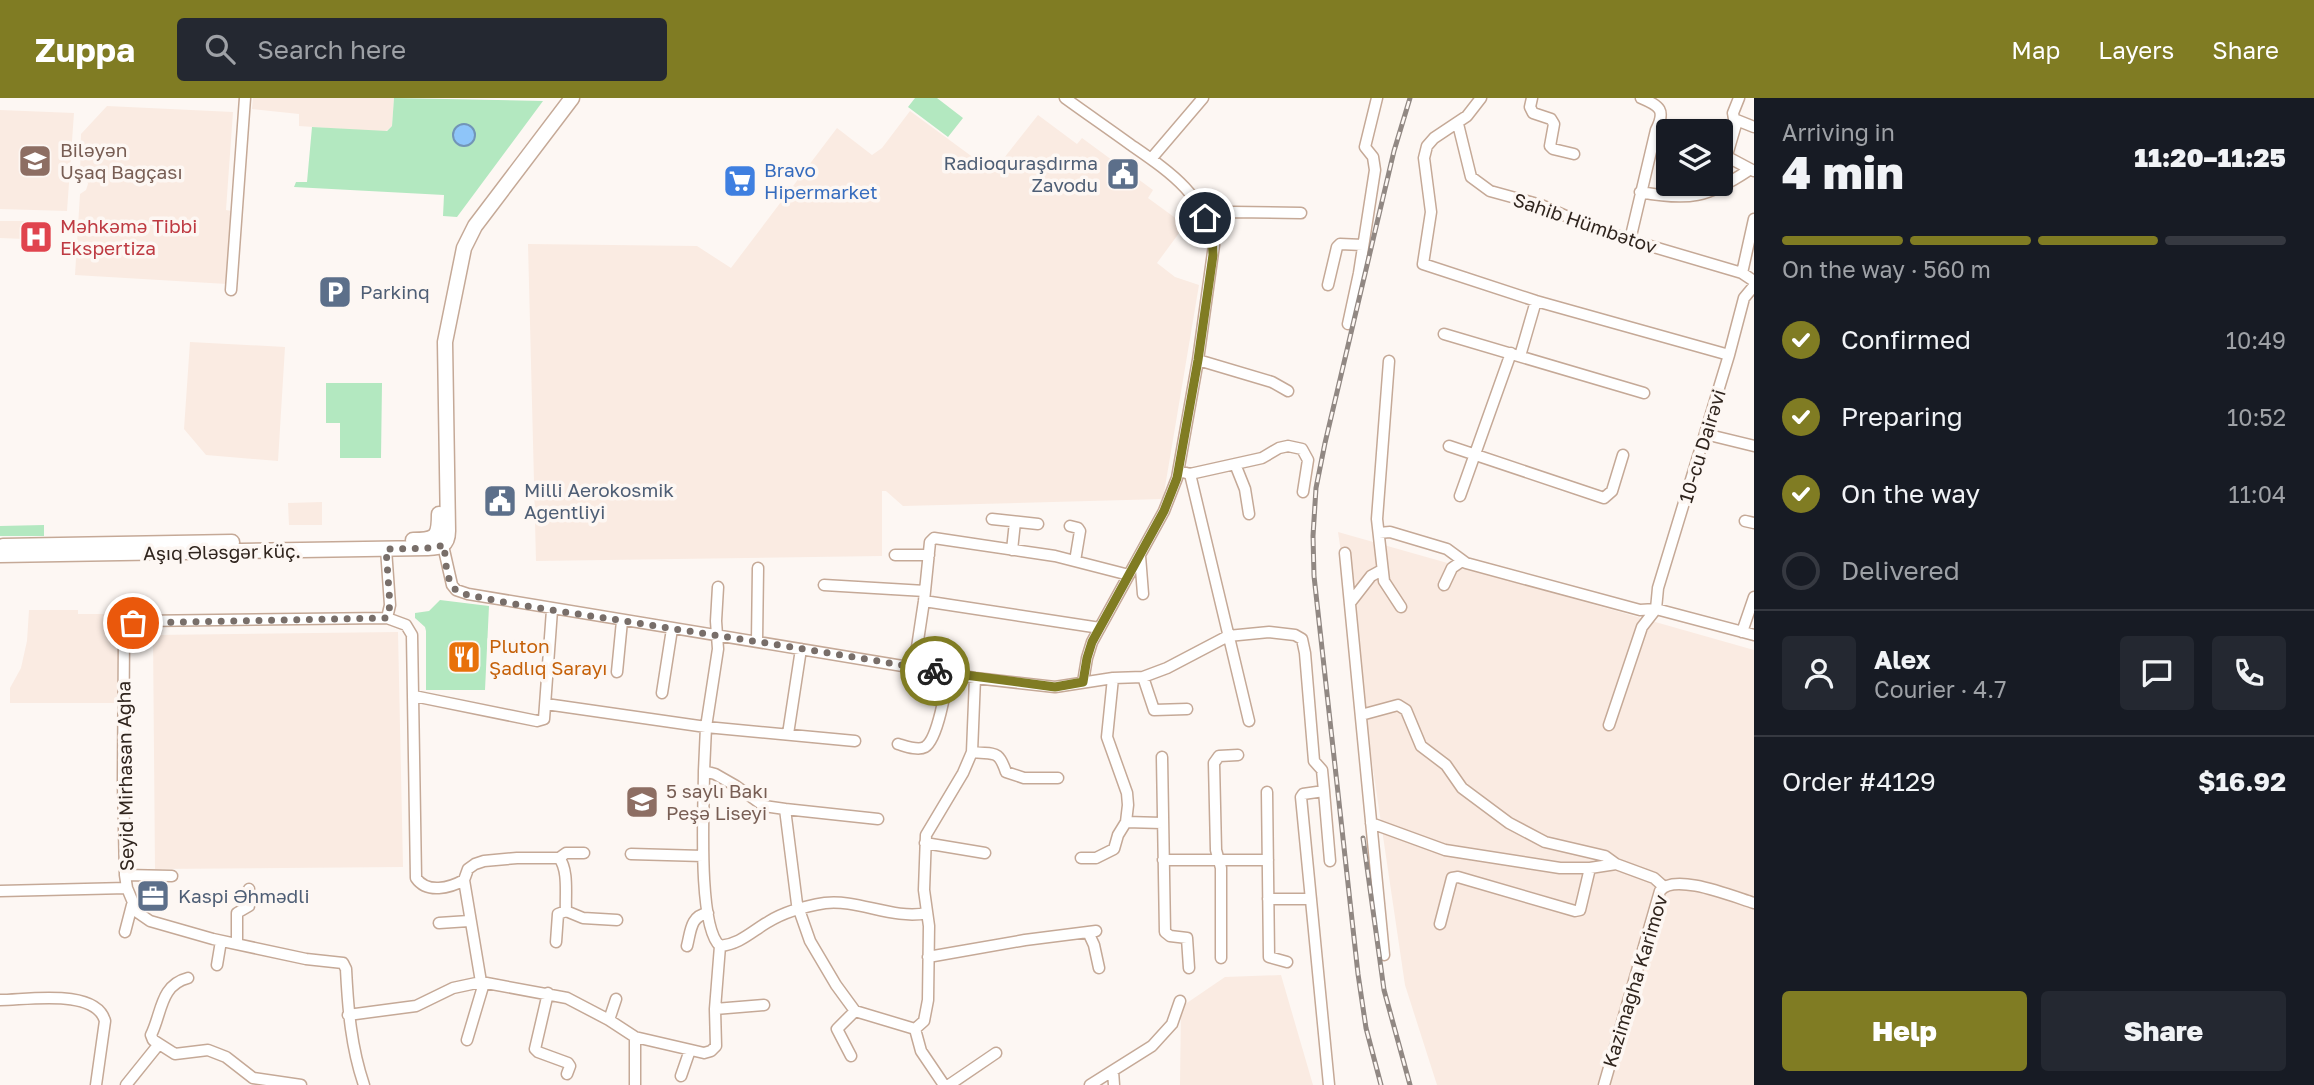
<!DOCTYPE html>
<meta charset="utf-8">
<style>
body{margin:0;font-family:"Golos Text",sans-serif;background:#242831;color:#f1f3f6;height:100vh;display:flex;flex-direction:column;font-size:26px;white-space:nowrap}
*{box-sizing:border-box;margin:0}
p{font-size:23px;color:#9ea1a6}
.icon{flex:none;width:38px;height:38px;fill:none;stroke:currentColor;stroke-width:2;stroke-linecap:round;stroke-linejoin:round}
.map{position:relative;flex:1;overflow:hidden}
.panel{display:flex;flex-direction:column;background:#171b24;width:560px}
.panel>*{flex:none}
.buttons{position:absolute;left:1656px;top:21px;display:grid;gap:14px}
.buttons a{display:grid;place-items:center;width:77px;height:77px;border-radius:7px;background:#171b24;box-shadow:0 2px 5px #0004;font-size:35px}
.pin{position:absolute;display:grid;place-items:center;width:60px;height:60px;color:#fff;margin:-30px;border:4px solid #fff;border-radius:50%;box-shadow:0 2px 7px #0007}
.courier{position:absolute;display:grid;place-items:center;width:70px;height:70px;margin:-35px;border:5px solid #807c23;border-radius:50%;background:#fff;color:#222;box-shadow:0 2px 9px #0007}
.summary em{font-style:normal;font-weight:800}
.summary div{display:flex;flex-direction:column-reverse}
.summary{display:flex;align-items:center;justify-content:space-between;height:119px;padding:0 28px}
h1{font-size:46px;font-weight:800;line-height:52px}
.bar{display:grid;grid-template-columns:repeat(4,1fr);gap:10px 7px;align-content:center;height:84px;padding:0 28px}
.bar i{height:9px;border-radius:5px;background:#363941}
.bar .current{background:#807c23}
.bar p{grid-column:span 4}
.line{display:flex;align-items:center;gap:18px;padding:0 28px;border-top:2px solid #363941}
.line div{flex:1}
.round{display:grid;place-items:center;flex:none;width:74px;height:74px;border-radius:7px;background:#242831}
ol{padding:0 28px;list-style:none}
li{display:flex;align-items:center;gap:21px;height:77px}
li p{margin-inline-start:auto}
li .icon{padding:7px;border-radius:50%;background:#807c23;color:#fff;stroke-width:4}
li:last-child{color:#9ea1a6}
li i{width:38px;height:38px;border:4px solid #363941;border-radius:50%}
.cta{display:flex;gap:14px;margin-top:auto;padding:14px 28px}
.cta a{flex:1;height:80px;border-radius:7px;background:#807c23;color:#fff;font-size:28px;font-weight:800;line-height:80px;text-align:center}
.cta a+a{background:#242831;color:#f1f3f6}
header{display:flex;align-items:center;gap:42px;box-sizing:border-box;height:98px;padding:0 35px;background:#807c23;color:#fff}
header strong{font-size:33px}
nav{display:flex;gap:38px;margin-inline-start:auto;font-size:24px}
.search{width:490px;height:63px;background:#242831;display:flex;align-items:center;gap:18px;box-sizing:border-box;padding:0 24px;border-radius:7px;color:#9ea1a6;font-size:26px}
main{display:flex;flex:1;min-height:0}
.map>svg:first-child{display:block}
</style>
<header>
<strong>Zuppa</strong>
<div class="search"><svg class="icon" aria-label="search" viewBox="0 0 24 24"><circle cx="10" cy="10" r="6"/><path d="M15 15l6 6"/></svg>Search here</div>
<nav><a>Map</a><a>Layers</a><a>Share</a></nav>
</header>
<main>
<div class="map">
<svg width="1754" height="987" viewBox="0 0 1754 987">
<rect width="100%" height="100%" fill="#fdf7f3"/>
<path fill="#faebe2" d="M253 0H394L392 28 385 34 299 28V16L252 11Z
M107 8 233 14 226 112 231 113 227 186 75 177 80 96 86 92 88 86 87 82 80 77 81 36Z
M0 12 74 15 67 113 0 111Z
M910 13 993 74 1038 17 1077 46 1082 40 1116 65 1153 92 1148 100 1185 127 1157 165 1175 179 1199 187 1163 401 903 408 886 393H882V458L536 463 528 146 697 148 731 170 837 30 872 57 882 50Z
M0 123H26L25 141 0 140Z
M190 244 285 249 278 363 206 357 184 331Z
M322 404V427H289L288 405Z
M1338 434 1754 552V987H1437L1405 887Z
M29 512H78V516H118L117 605H10V590L21 570 27 543Z
M398 534 403 769 155 771 153 537Z
M1281 877 1313 987H1180L1181 909 1225 879Z"/>
<path fill="#b3e8c0" d="M394 0 543 3 457 119 443 118 444 97 294 89 296 84H307L312 29 387 33 392 28Z
M915 0H937L963 20 948 39 908 9Z
M326 285H382L381 360H340V325H326Z
M44 427V438H0V428Z
M440 502 489 508 485 592H426V533L425 529 415 520V515L429 513Z"/>
<path fill="#8ec5f9" stroke="#7295b7" stroke-width="2" d="M453 37a11 11 0 1 1 22 0a11 11 0 1 1-22 0Z"/>
<g fill="none" stroke-linecap="round" stroke-linejoin="round">
<defs>
<path id="minor" d="M1065 0C1087 16 1109 31 1131 47 1170 74 1205 97 1214 147L1198 262 1177 380 1164 413 1092 544 1087 560 1083 584
M1481 0 1467 18 1434 40 1427 48 1424 60 1431 114 1423 166 1536 203 1729 257
M1532 0 1530 9 1533 15 1551 21 1554 26 1550 48 1553 51 1574 56
M1739 0 1733 15 1734 21 1754 29
M1458 26 1471 79 1490 93 1541 107 1586 127 1630 142 1742 175 1754 183
M1720 55 1754 73
M1727 57 1737 23
M1151 61 1203 0
M1640 94C1689 103 1707 100 1749 72
M1205 120 1232 114 1301 115
M1630 142 1656 32C1666 12 1660 8 1641 0
M1742 175 1754 121
M1328 187 1337 149 1340 146 1363 147
M231 192 245 0
M1348 226 1359 175 1375 72 1373 59 1365 49 1377 0
M1444 236 1644 295
M1520 258 1536 203
M1198 262 1272 284 1288 293
M1389 263 1377 421 1384 483 1401 509
M1705 336 1754 348
M1449 348 1604 400 1612 393 1623 357
M1235 366 1245 391 1249 416
M1179 373 1190 376 1249 623
M1190 376 1262 360 1279 350 1288 348 1302 351 1308 362 1303 394
M1460 398 1511 255
M992 421 1038 426
M1745 423 1754 425
M1070 428 1078 430 1080 433 1075 463
M1379 435 1390 434 1447 451 1466 465 1640 512 1656 511 1754 537
M442 443 452 487 456 492 468 496 975 580 1055 589 1113 580 1143 579 1167 570 1228 538 1269 534 1295 537 1302 541 1305 555 1314 663 1322 672 1324 693 1303 696 1301 699 1329 987
M386 451 390 507 387 520
M1012 452 1015 424
M1345 455 1384 857
M895 457H929
M1140 458 1143 496
M824 487 925 493
M1444 487 1452 470 1462 463
M718 489 716 523 718 551 706 629 704 673 715 676 736 688 764 708 785 711 797 806 810 843 836 887 855 913 915 931 921 953 944 987
M924 503 1100 530
M1350 505 1371 478 1382 472
M1656 511 1658 490 1729 257 1744 200 1754 188
M1742 534 1754 499
M757 543 758 470
M914 569 924 503 930 444 934 440 1055 458 1129 477
M617 574 622 523
M1143 579 1154 612 1187 611
M662 595 672 531
M414 598 537 623 544 621 552 512
M546 606 706 629 855 643
M1361 617 1398 607 1406 612 1421 648 1446 667 1462 690 1509 725 1545 744 1605 758 1616 766 1654 780 1663 788
M1609 627 1642 529 1656 511
M788 636 801 551
M898 646C905 648 918 653 925 649 938 641 946 590 948 575
M972 654C995 657 998 651 1006 674L1024 680H1058
M1162 659 1165 834 1170 838 1187 840 1189 870
M704 673C704 706 697 828 720 848
M1324 693 1330 763
M1267 694 1269 859 1287 864
M785 711 878 721
M1126 724 1162 725
M1371 725 1445 752 1560 770H1590L1616 766
M925 745 985 755
M631 756 703 758
M1081 760H1096L1114 751 1118 737 1126 724 1128 707 1127 695 1107 639 1113 580
M1163 762H1268
M125 777 172 778
M464 782 481 884
M0 793 127 790
M1268 801H1311
M566 813 583 820 617 822
M439 825 469 823
M1440 826 1452 780 1458 779 1575 813 1580 812 1590 770
M125 834 132 807
M1088 834 1094 847 1099 870
M556 844 558 816 566 813C565 798 569 772 559 760
M237 846V815L249 808V791
M687 848C691 833 690 818 708 815
M720 848C740 846 751 834 768 824 784 814 806 808 825 805 858 801 893 822 927 815
M928 859 1025 842 1096 833
M1221 860V770L1216 752 1214 665 1219 658 1238 657
M217 867 221 843
M188 880C160 887 162 915 151 937L153 942 175 956 208 952 226 959 253 980 301 987
M548 895 535 951 538 954 568 965 570 968 567 976
M0 902C27 902 96 890 105 923L96 987
M715 911 764 907
M348 917 416 908 453 890 481 884 567 900 609 922 635 939 704 955 711 953 716 948 715 911 720 848
M609 922 616 901
M915 931 924 923 928 902 929 828 924 792 926 737 963 675 972 654 975 580
M467 942 484 885
M851 958 837 931 855 913
M1113 973 1114 987
M681 978 690 952
M126 987 159 946
M364 987C351 949 348 911 346 871L343 865 306 861 213 841 150 823 137 814 127 790 125 777 123 685 124 536 129 527 139 523 387 520 406 527 412 537 416 780C427 796 450 790 464 782L468 771 475 766 484 763 517 760H559L566 755H584
M635 987V939
M949 987 996 955
M1090 987 1152 948 1172 926 1180 903
M1604 987 1660 793C1674 774 1734 799 1754 805"/>
<path id="major" d="M413 442C436 442 439 439 439 416
M3 448 232 444
M0 457 428 450C441 450 448 447 448 433L445 244 464 150 475 128 572 0"/>
</defs>
<use href="#minor" stroke="#c5a997" stroke-width="13"/>
<use href="#major" stroke="#c5a997" stroke-width="17"/>
<use href="#minor" stroke="#fff" stroke-width="10"/>
<use href="#major" stroke="#fff" stroke-width="14"/>
<defs>
<path id="rail" d="M1363 740 1384 892 1410 987
M1381 987 1366 930 1358 876 1314 478 1313 438 1316 390 1325 345 1394 53 1410 0"/>
</defs>
<use href="#rail" stroke="#918883" stroke-width="5"/>
<use href="#rail" stroke="#fdf7f3" stroke-width="2.5" stroke-dasharray="8" stroke-linecap="butt"/>
</g>
<g fill="none" stroke-linecap="round" stroke-linejoin="round">
<path stroke="#786e69" stroke-width="7" stroke-dasharray="0 12.6" d="M133 525 387 520 390 507 386 451 433 450 444 447C446 462 445 487 460 495 512 507 566 514 618 522 724 539 830 554 935 573"/>
<path stroke="#807c23" stroke-width="9" d="M935 573 1055 589 1083 584 1087 560 1092 544 1164 413 1177 380 1198 262 1213 157 1212 134 1205 120"/>
</g>
<defs>
<symbol id="school-square" viewBox="-11 -11 22 22"><rect x="-9" y="-9" width="18" height="18" rx="4" fill="#8d6e63" stroke="#fdf7f3"/><path d="M0-5L7-2L0 1L-7-2ZM-4 1L0 2.5L4 1V4Q0 6-4 4Z" fill="#fff"/></symbol>
<symbol id="civic-square" viewBox="-11 -11 22 22"><rect x="-9" y="-9" width="18" height="18" rx="4" fill="#5c6f8a" stroke="#fdf7f3"/><path d="M-.6-6.5H3V-4.5H.6V-3L4-1V1h2V6H-6V1h2V-1L-.6-3ZM-1.2 2.5V6h2.4V2.5Z" fill="#fff"/></symbol>
<symbol id="supermarket-square" viewBox="-11 -11 22 22"><rect x="-9" y="-9" width="18" height="18" rx="4" fill="#3f7fe0" stroke="#fdf7f3"/><path d="M-6-5.5h2.5l.6 2H6L4.5 2H-2.5L-4.4-4H-6ZM-1.5 3.2a1.3 1.3 0 1 0 .1 0ZM3 3.2a1.3 1.3 0 1 0 .1 0Z" fill="#fff"/></symbol>
<symbol id="hospital-square" viewBox="-11 -11 22 22"><rect x="-9" y="-9" width="18" height="18" rx="4" fill="#e0444e" stroke="#fdf7f3"/><path d="M-5-5h3v3.5h4V-5h3V5h-3V1.5h-4V5h-3Z" fill="#fff"/></symbol>
<symbol id="parking-square" viewBox="-11 -11 22 22"><rect x="-9" y="-9" width="18" height="18" rx="4" fill="#5c6f8a" stroke="#fdf7f3"/><path d="M-3.5-5.5H1a3.5 3.5 0 0 1 0 7H-1V5.5H-3.5ZM-1-3.4V-.6H.8a1.4 1.4 0 0 0 0-2.8Z" fill="#fff"/></symbol>
<symbol id="restaurant-square" viewBox="-11 -11 22 22"><rect x="-9" y="-9" width="18" height="18" rx="4" fill="#e8710a" stroke="#fdf7f3"/><path d="M-5-6h1v4h1v-4h1v4h1v-4h1v5L-1.5 .5V6h-2V.5L-5-1ZM5-6V6H3V1.5H1.5Q1.5-4 5-6Z" fill="#fff"/></symbol>
<symbol id="university-square" viewBox="-11 -11 22 22"><rect x="-9" y="-9" width="18" height="18" rx="4" fill="#8d6e63" stroke="#fdf7f3"/><path d="M0-5L7-2L0 1L-7-2ZM-4 1L0 2.5L4 1V4Q0 6-4 4Z" fill="#fff"/></symbol>
<symbol id="office-square" viewBox="-11 -11 22 22"><rect x="-9" y="-9" width="18" height="18" rx="4" fill="#5c6f8a" stroke="#fdf7f3"/><path d="M-6-3h4V-5.5h4V-3h4V5H-6ZM-1-4.5V-3h2v-1.5ZM-6 0V1H6V0Z" fill="#fff"/></symbol>
</defs>
<g fill-rule="evenodd">
<use href="#school-square" x="16" y="44" width="38" height="38"/>
<use href="#civic-square" x="1104" y="57" width="38" height="38"/>
<use href="#supermarket-square" x="721" y="64" width="38" height="38"/>
<use href="#hospital-square" x="17" y="120" width="38" height="38"/>
<use href="#parking-square" x="316" y="175" width="38" height="38"/>
<use href="#civic-square" x="481" y="384" width="38" height="38"/>
<use href="#restaurant-square" x="445" y="540" width="38" height="38"/>
<use href="#university-square" x="623" y="685" width="38" height="38"/>
<use href="#office-square" x="134" y="779" width="38" height="38"/>
</g>
<g text-anchor="middle" stroke-width="7" stroke-linejoin="round" paint-order="stroke">
<g font-size="19" fill="#785e54" stroke="#fdf7f3" text-anchor="start">
<text x="60" y="59">Biləyən<tspan x="60" dy="22">Uşaq Bağçası</tspan></text>
<text x="666" y="700">5 saylı Bakı<tspan x="666" dy="22">Peşə Liseyi</tspan></text>
</g>
<g font-size="19" fill="#4e5e75" stroke="#fdf7f3" text-anchor="start">
<text x="1098" y="72" text-anchor="end">Radioquraşdırma<tspan x="1098" dy="22">Zavodu</tspan></text>
<text x="360" y="201">Parkinq</text>
<text x="524" y="399">Milli Aerokosmik<tspan x="524" dy="22">Agentliyi</tspan></text>
<text x="178" y="805">Kaspi Əhmədli</text>
</g>
<g font-size="19" fill="#366cbe" stroke="#fdf7f3" text-anchor="start">
<text x="764" y="79">Bravo<tspan x="764" dy="22">Hipermarket</tspan></text>
</g>
<g font-size="19" fill="#30251e" stroke="#fdf7f3">
<text transform="translate(1585 125) rotate(19)" y="7">Sahib Hümbətov</text>
<text transform="translate(1702 348) rotate(-73)" y="7">10-cu Dairəvi</text>
<text transform="translate(222 454) rotate(-1)" y="7">Aşıq Ələsgər küç.</text>
<text transform="translate(125 678) rotate(-91)" y="7">Seyid Mirhasan Agha</text>
<text transform="translate(1635 883) rotate(-73)" y="7">Kazimagha Karimov</text>
</g>
<g font-size="19" fill="#be3a42" stroke="#fdf7f3" text-anchor="start">
<text x="60" y="135">Məhkəmə Tibbi<tspan x="60" dy="22">Ekspertiza</tspan></text>
</g>
<g font-size="19" fill="#c56008" stroke="#fdf7f3" text-anchor="start">
<text x="489" y="555">Pluton<tspan x="489" dy="22">Şadlıq Sarayı</tspan></text>
</g>
</g>
</svg>
<div class="buttons">
<a><svg class="icon" aria-label="layers" viewBox="0 0 24 24"><path d="M12 4l9 5-9 5-9-5zM3 14l9 5 9-5"/></svg></a>
</div>
<div class="pin" style="left:133px;top:525px;background:#ea580c"><svg class="icon" aria-label="bag" viewBox="0 0 24 24"><path d="M5 8h14l-1 12H6zM9 8a3 3 0 0 1 6 0"/></svg></div>
<div class="pin" style="left:1205px;top:120px;background:#1f2937"><svg class="icon" aria-label="home" viewBox="0 0 24 24"><path d="M3 11l9-7 9 7M6 9v11h12V9"/></svg></div>
<div class="courier" style="left:935px;top:573px"><svg class="icon" aria-label="bike" viewBox="0 0 24 24"><circle cx="6" cy="16" r="4"/><circle cx="18" cy="16" r="4"/><path d="M6 16l4-8h5l3 8M10 8l3 8H6M13 5h3"/></svg></div>
</div>
<section class="panel">
<div class="summary"><div><h1>4 min</h1><p>Arriving in</p></div><em>11:20–11:25</em></div>
<div class="bar"><i class="current"></i><i class="current"></i><i class="current"></i><i></i><p>On the way · 560 m</p></div>
<ol>
<li><svg class="icon" aria-label="check" viewBox="0 0 24 24"><path d="M5 12l5 5 9-10"/></svg>Confirmed<p>10:49</p></li>
<li><svg class="icon" aria-label="check" viewBox="0 0 24 24"><path d="M5 12l5 5 9-10"/></svg>Preparing<p>10:52</p></li>
<li><svg class="icon" aria-label="check" viewBox="0 0 24 24"><path d="M5 12l5 5 9-10"/></svg>On the way<p>11:04</p></li>
<li><i></i>Delivered</li>
</ol>
<div class="line" style="height:126px"><a class="round"><svg class="icon" aria-label="person" viewBox="0 0 24 24"><circle cx="12" cy="8" r="4"/><path d="M4 21q1-7 8-7t8 7"/></svg></a><div><b>Alex</b><p>Courier · 4.7</p></div><a class="round"><svg class="icon" aria-label="chat" viewBox="0 0 24 24"><path d="M4 5h16v11H9l-5 4z"/></svg></a><a class="round"><svg class="icon" aria-label="phone" viewBox="0 0 24 24"><path d="M5 4h4l2 5-3 2q2 4 5 5l2-3 5 2v4C11 20 4 13 5 4z"/></svg></a></div>
<div class="line" style="height:91px"><div>Order #4129</div><b>$16.92</b></div>
<div class="cta"><a>Help</a><a>Share</a></div>
</section>
</main>
